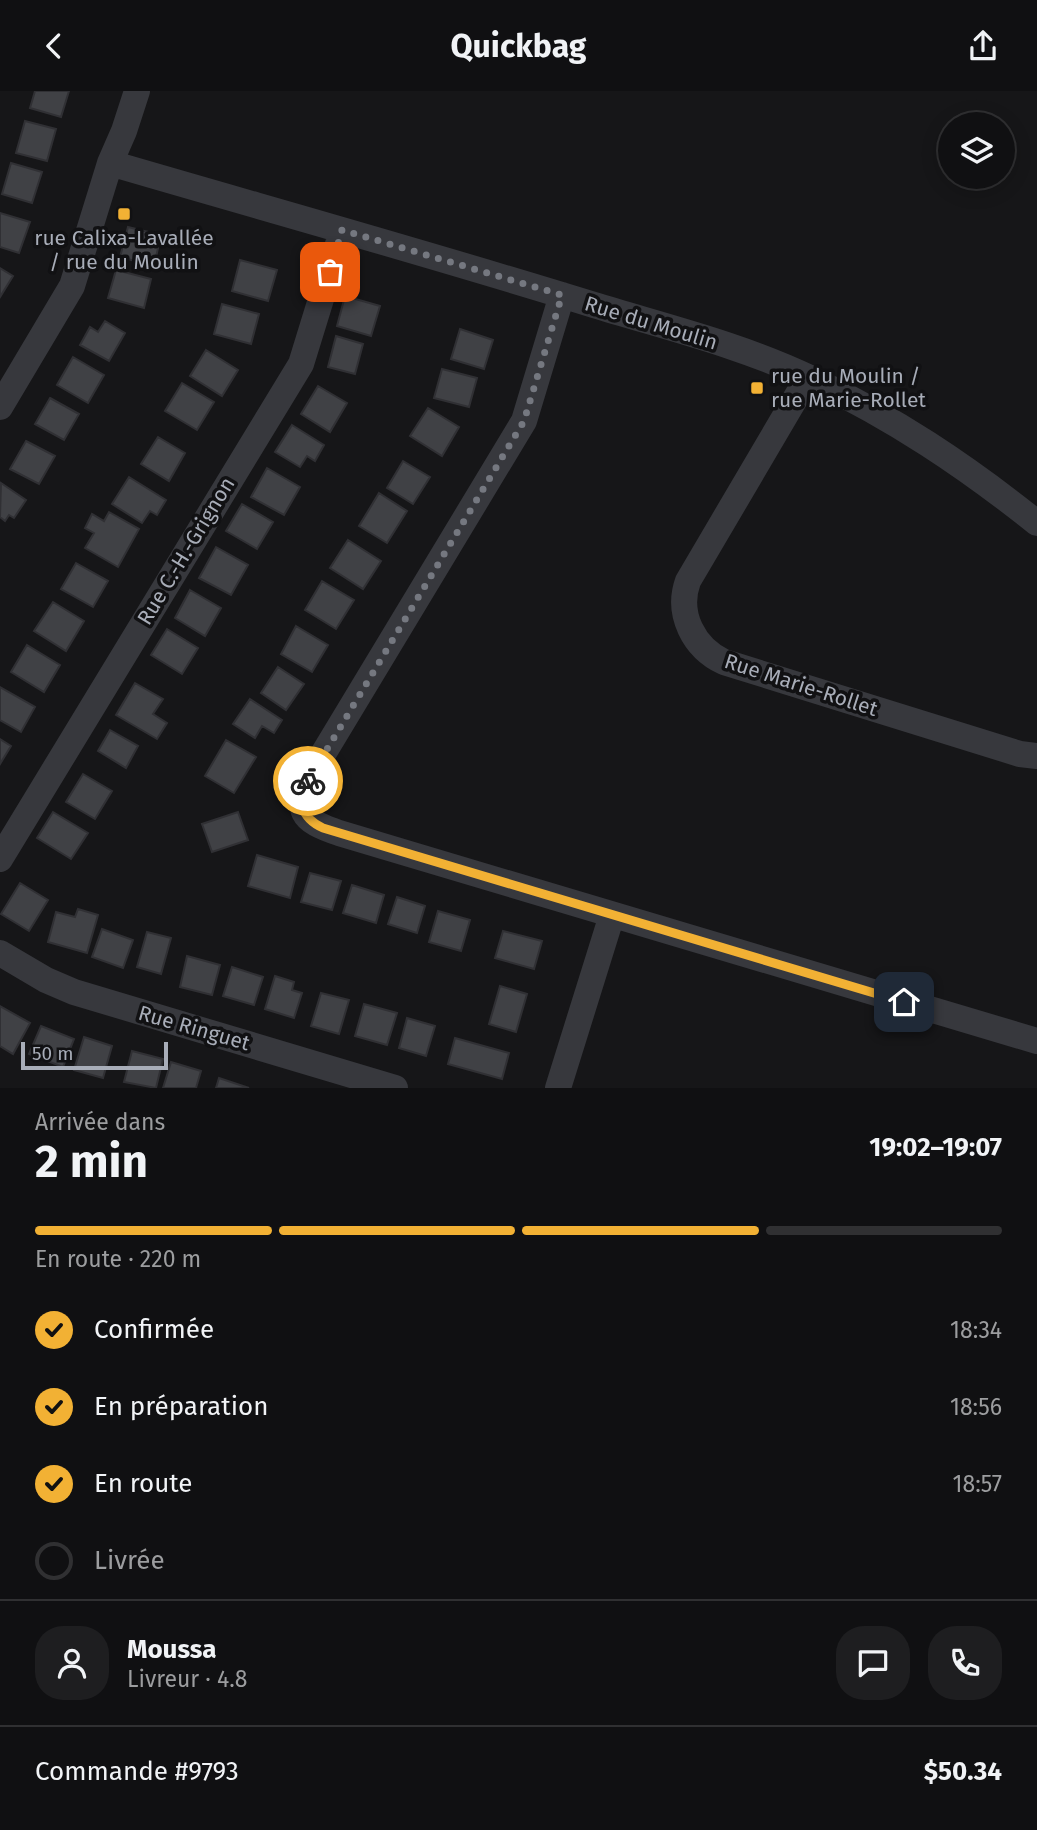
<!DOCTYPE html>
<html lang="fr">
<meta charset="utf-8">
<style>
body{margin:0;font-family:"Fira Sans",sans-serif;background:#1e1e20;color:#f1f3f6;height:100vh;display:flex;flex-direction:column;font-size:26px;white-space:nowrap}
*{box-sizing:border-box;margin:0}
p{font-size:23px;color:#9c9d9f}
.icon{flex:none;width:38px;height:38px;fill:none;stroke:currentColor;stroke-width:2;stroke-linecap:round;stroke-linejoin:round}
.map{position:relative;height:997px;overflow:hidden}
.sheet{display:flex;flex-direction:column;background:#101012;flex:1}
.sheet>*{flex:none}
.fabs{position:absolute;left:938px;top:21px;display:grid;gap:14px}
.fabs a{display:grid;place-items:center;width:77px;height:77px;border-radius:50%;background:#101012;box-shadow:0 4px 18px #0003,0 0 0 2px #303032;font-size:35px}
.scale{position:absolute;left:21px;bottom:18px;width:147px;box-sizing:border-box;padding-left:7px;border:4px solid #a8adb8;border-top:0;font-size:19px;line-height:24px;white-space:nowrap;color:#a8adb8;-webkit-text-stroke:5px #111113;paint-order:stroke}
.pin{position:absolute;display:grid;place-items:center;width:60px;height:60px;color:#fff;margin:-30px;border-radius:14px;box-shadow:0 4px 10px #0006}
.courier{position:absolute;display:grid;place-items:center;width:70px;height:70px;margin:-35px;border:5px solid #f2b134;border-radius:50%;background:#fff;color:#222;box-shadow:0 2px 9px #0007}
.head em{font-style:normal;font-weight:700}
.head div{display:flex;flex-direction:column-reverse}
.head{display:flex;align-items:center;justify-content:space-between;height:119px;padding:0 35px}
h1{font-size:46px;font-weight:700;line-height:52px}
.bar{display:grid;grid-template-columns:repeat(4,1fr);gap:10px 7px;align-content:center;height:84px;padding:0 35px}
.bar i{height:9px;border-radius:5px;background:#303032}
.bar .selected{background:#f2b134}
.bar p{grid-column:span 4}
.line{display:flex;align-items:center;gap:18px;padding:0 35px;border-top:2px solid #303032}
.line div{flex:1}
.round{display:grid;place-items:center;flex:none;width:74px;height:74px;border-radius:28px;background:#1e1e20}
ol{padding:0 35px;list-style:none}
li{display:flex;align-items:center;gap:21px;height:77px}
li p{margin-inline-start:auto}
li .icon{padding:7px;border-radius:50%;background:#f2b134;color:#111;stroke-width:4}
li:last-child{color:#9c9d9f}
li i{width:38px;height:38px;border:4px solid #303032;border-radius:50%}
header{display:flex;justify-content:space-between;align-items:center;height:91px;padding:0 35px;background:#101012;font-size:32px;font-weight:700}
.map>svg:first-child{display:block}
</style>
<header><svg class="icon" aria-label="back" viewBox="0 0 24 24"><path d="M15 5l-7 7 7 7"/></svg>Quickbag<svg class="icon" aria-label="share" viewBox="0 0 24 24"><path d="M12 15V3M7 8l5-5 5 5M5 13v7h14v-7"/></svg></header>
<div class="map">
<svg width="1037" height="997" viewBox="0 0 1037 997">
<rect width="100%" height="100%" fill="#161618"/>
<path fill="#404145" stroke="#303034" stroke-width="2" d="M35 0H69L61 26 30 17Z
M25 30 56 38 47 70 16 62Z
M11 72 42 81 32 112 2 103Z
M0 122 30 131 19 162 0 156Z
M128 136 161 144 154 175 120 166Z
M240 169 277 179 268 210 232 200Z
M0 177 13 185 0 206Z
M116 179 151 188 144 217 108 207Z
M345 205 380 215 371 245 337 235Z
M222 213 259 223 251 253 214 243Z
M105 230 125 242 109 270 80 254 90 236 98 241Z
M460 238 493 249 484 278 451 268Z
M336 245 363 253 355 283 328 276Z
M206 259 238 279 222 305 190 285Z
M73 266 104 284 88 312 57 294Z
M442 278 477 287 469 316 434 307Z
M182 292 214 311 197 339 165 320Z
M318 295 347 312 330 341 301 323Z
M50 307 79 323 64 349 35 333Z
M428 317 459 336 442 365 410 345Z
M292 334 324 354 315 370 307 365 300 376 275 361Z
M158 346 185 362 169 390 141 373Z
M26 350 55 365 39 393 10 378Z
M403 370 430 386 413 413 387 397Z
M267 377 300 396 284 424 251 406Z
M129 386 166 409 157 424 150 420 142 432 112 413Z
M1 392 26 409 14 427 9 424 5 430 0 426Z
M379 402 407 420 387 452 359 435Z
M242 413 273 431 257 458 226 440Z
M109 421 139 438 118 476 85 457 94 442 85 437 92 423 104 430Z
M348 449 381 470 363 498 330 477Z
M216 456 248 474 231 504 199 487Z
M76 472 108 490 93 516 61 498Z
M322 490 354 509 336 538 305 519Z
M190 499 221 517 205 545 175 527Z
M53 511 84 530 66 560 34 540Z
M296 535 328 554 312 581 281 563Z
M167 538 198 557 182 583 151 564Z
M27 554 60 574 44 601 11 581Z
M278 576 304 593 286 619 261 602Z
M135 592 163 608 153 623 167 632 157 648 116 624Z
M0 596 35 616 21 641 0 629Z
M250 608 282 629 274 642 262 635 255 647 233 633Z
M110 639 138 655 126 677 98 660Z
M0 648 11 655 0 673Z
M226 649 256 666 234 702 205 685Z
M83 683 112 700 95 728 66 711Z
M53 721 88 742 71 768 37 747Z
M238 721 248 749 212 761 202 733Z
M257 764 298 776 290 807 248 795Z
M310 782 341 790 332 819 301 811Z
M20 792 48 809 29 840 1 823Z
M352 794 384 804 376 832 343 822Z
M397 806 425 815 417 842 388 833Z
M78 818 98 824 87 862 48 851 56 821 75 826Z
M438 820 470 829 461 860 429 851Z
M102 838 133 849 123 877 92 866Z
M503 840 542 850 534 878 495 867Z
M147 841 171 847 161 883 137 876Z
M187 865 220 874 212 904 180 896Z
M232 876 263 886 254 914 223 905Z
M275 885 294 891 292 899 302 902 294 927 265 918Z
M500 895 527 903 516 941 489 933Z
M321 902 349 909 339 943 311 935Z
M364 913 397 922 387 954 355 945Z
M0 915 30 932 13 963 0 955Z
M407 927 435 935 426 965 399 957Z
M41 935 74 948 63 976 29 963Z
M84 946 112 955 103 987 74 979Z
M455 947 509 962 502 988 448 973Z
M132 960 163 968 156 997 124 991Z
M171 971 201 980 196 997H163Z
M219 987 249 997H216Z"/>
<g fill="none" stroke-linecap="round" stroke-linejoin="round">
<path stroke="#37383d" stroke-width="26" d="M110 72C271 119 433 164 594 214 666 236 741 254 810 287 895 328 963 373 1037 432
M562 204 524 330 311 683C295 720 300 729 339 742L1037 950
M808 286 688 490C676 523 694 557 724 571L1020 663 1037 665
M0 316 72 195 110 72 124 40 137 0
M0 768 301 273 342 140
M0 862 46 889 74 901 395 997
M558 997 612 824"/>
</g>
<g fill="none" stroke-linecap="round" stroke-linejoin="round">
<path stroke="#757880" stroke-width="7" stroke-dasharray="0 12.6" d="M308 690 524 330 562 204 342 139 330 181"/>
<path stroke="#f2b134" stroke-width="9" d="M308 690C297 710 301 727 323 737L904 911"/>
</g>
<g fill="#f2b134" stroke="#111113" stroke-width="2.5">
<rect x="117" y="116" width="14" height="14" rx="3.5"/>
<rect x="750" y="290" width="14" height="14" rx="3.5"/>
</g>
<g text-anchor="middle" stroke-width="7" stroke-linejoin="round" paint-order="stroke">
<g font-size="21" fill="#a8adb8" stroke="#111113">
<text x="124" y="154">rue Calixa-Lavallée<tspan x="124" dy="24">/ rue du Moulin</tspan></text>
<text x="771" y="292" text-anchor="start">rue du Moulin /<tspan x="771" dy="24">rue Marie-Rollet</tspan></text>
</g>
<g font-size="21" fill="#a8adb8" stroke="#111113">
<text transform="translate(651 232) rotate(17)" y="7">Rue du Moulin</text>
<text transform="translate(186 460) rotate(-59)" y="7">Rue C.-H.-Grignon</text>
<text transform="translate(801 594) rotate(18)" y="7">Rue Marie-Rollet</text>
<text transform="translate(194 937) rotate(16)" y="7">Rue Ringuet</text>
</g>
</g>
</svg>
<div class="fabs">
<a><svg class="icon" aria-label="layers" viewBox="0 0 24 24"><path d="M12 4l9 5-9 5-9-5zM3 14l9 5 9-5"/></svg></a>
</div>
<div class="scale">50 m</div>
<div class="pin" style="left:330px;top:181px;background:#ea580c"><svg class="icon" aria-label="bag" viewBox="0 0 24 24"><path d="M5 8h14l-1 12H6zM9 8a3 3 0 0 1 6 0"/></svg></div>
<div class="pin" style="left:904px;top:911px;background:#1f2937"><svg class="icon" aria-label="home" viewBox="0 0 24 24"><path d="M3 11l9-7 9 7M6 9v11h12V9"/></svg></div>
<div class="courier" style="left:308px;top:690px"><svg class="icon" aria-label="bike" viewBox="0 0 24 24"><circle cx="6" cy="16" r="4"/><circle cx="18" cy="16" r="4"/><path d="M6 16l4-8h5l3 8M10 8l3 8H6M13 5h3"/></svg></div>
</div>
<section class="sheet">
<div class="head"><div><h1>2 min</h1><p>Arrivée dans</p></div><em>19:02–19:07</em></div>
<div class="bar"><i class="selected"></i><i class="selected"></i><i class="selected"></i><i></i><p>En route · 220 m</p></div>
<ol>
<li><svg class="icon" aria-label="check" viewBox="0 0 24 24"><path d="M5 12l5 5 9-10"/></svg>Confirmée<p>18:34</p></li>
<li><svg class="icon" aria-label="check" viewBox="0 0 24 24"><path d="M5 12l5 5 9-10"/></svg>En préparation<p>18:56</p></li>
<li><svg class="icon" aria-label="check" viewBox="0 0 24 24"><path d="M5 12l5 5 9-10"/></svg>En route<p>18:57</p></li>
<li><i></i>Livrée</li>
</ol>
<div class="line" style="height:126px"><a class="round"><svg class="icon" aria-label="person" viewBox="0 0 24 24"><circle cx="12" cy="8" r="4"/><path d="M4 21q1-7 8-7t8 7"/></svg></a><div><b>Moussa</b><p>Livreur · 4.8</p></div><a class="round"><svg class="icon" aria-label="chat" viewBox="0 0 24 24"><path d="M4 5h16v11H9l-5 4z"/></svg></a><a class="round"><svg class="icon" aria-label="phone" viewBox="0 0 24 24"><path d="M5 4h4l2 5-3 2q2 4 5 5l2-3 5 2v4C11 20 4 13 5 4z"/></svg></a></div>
<div class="line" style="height:91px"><div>Commande #9793</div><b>$50.34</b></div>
</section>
